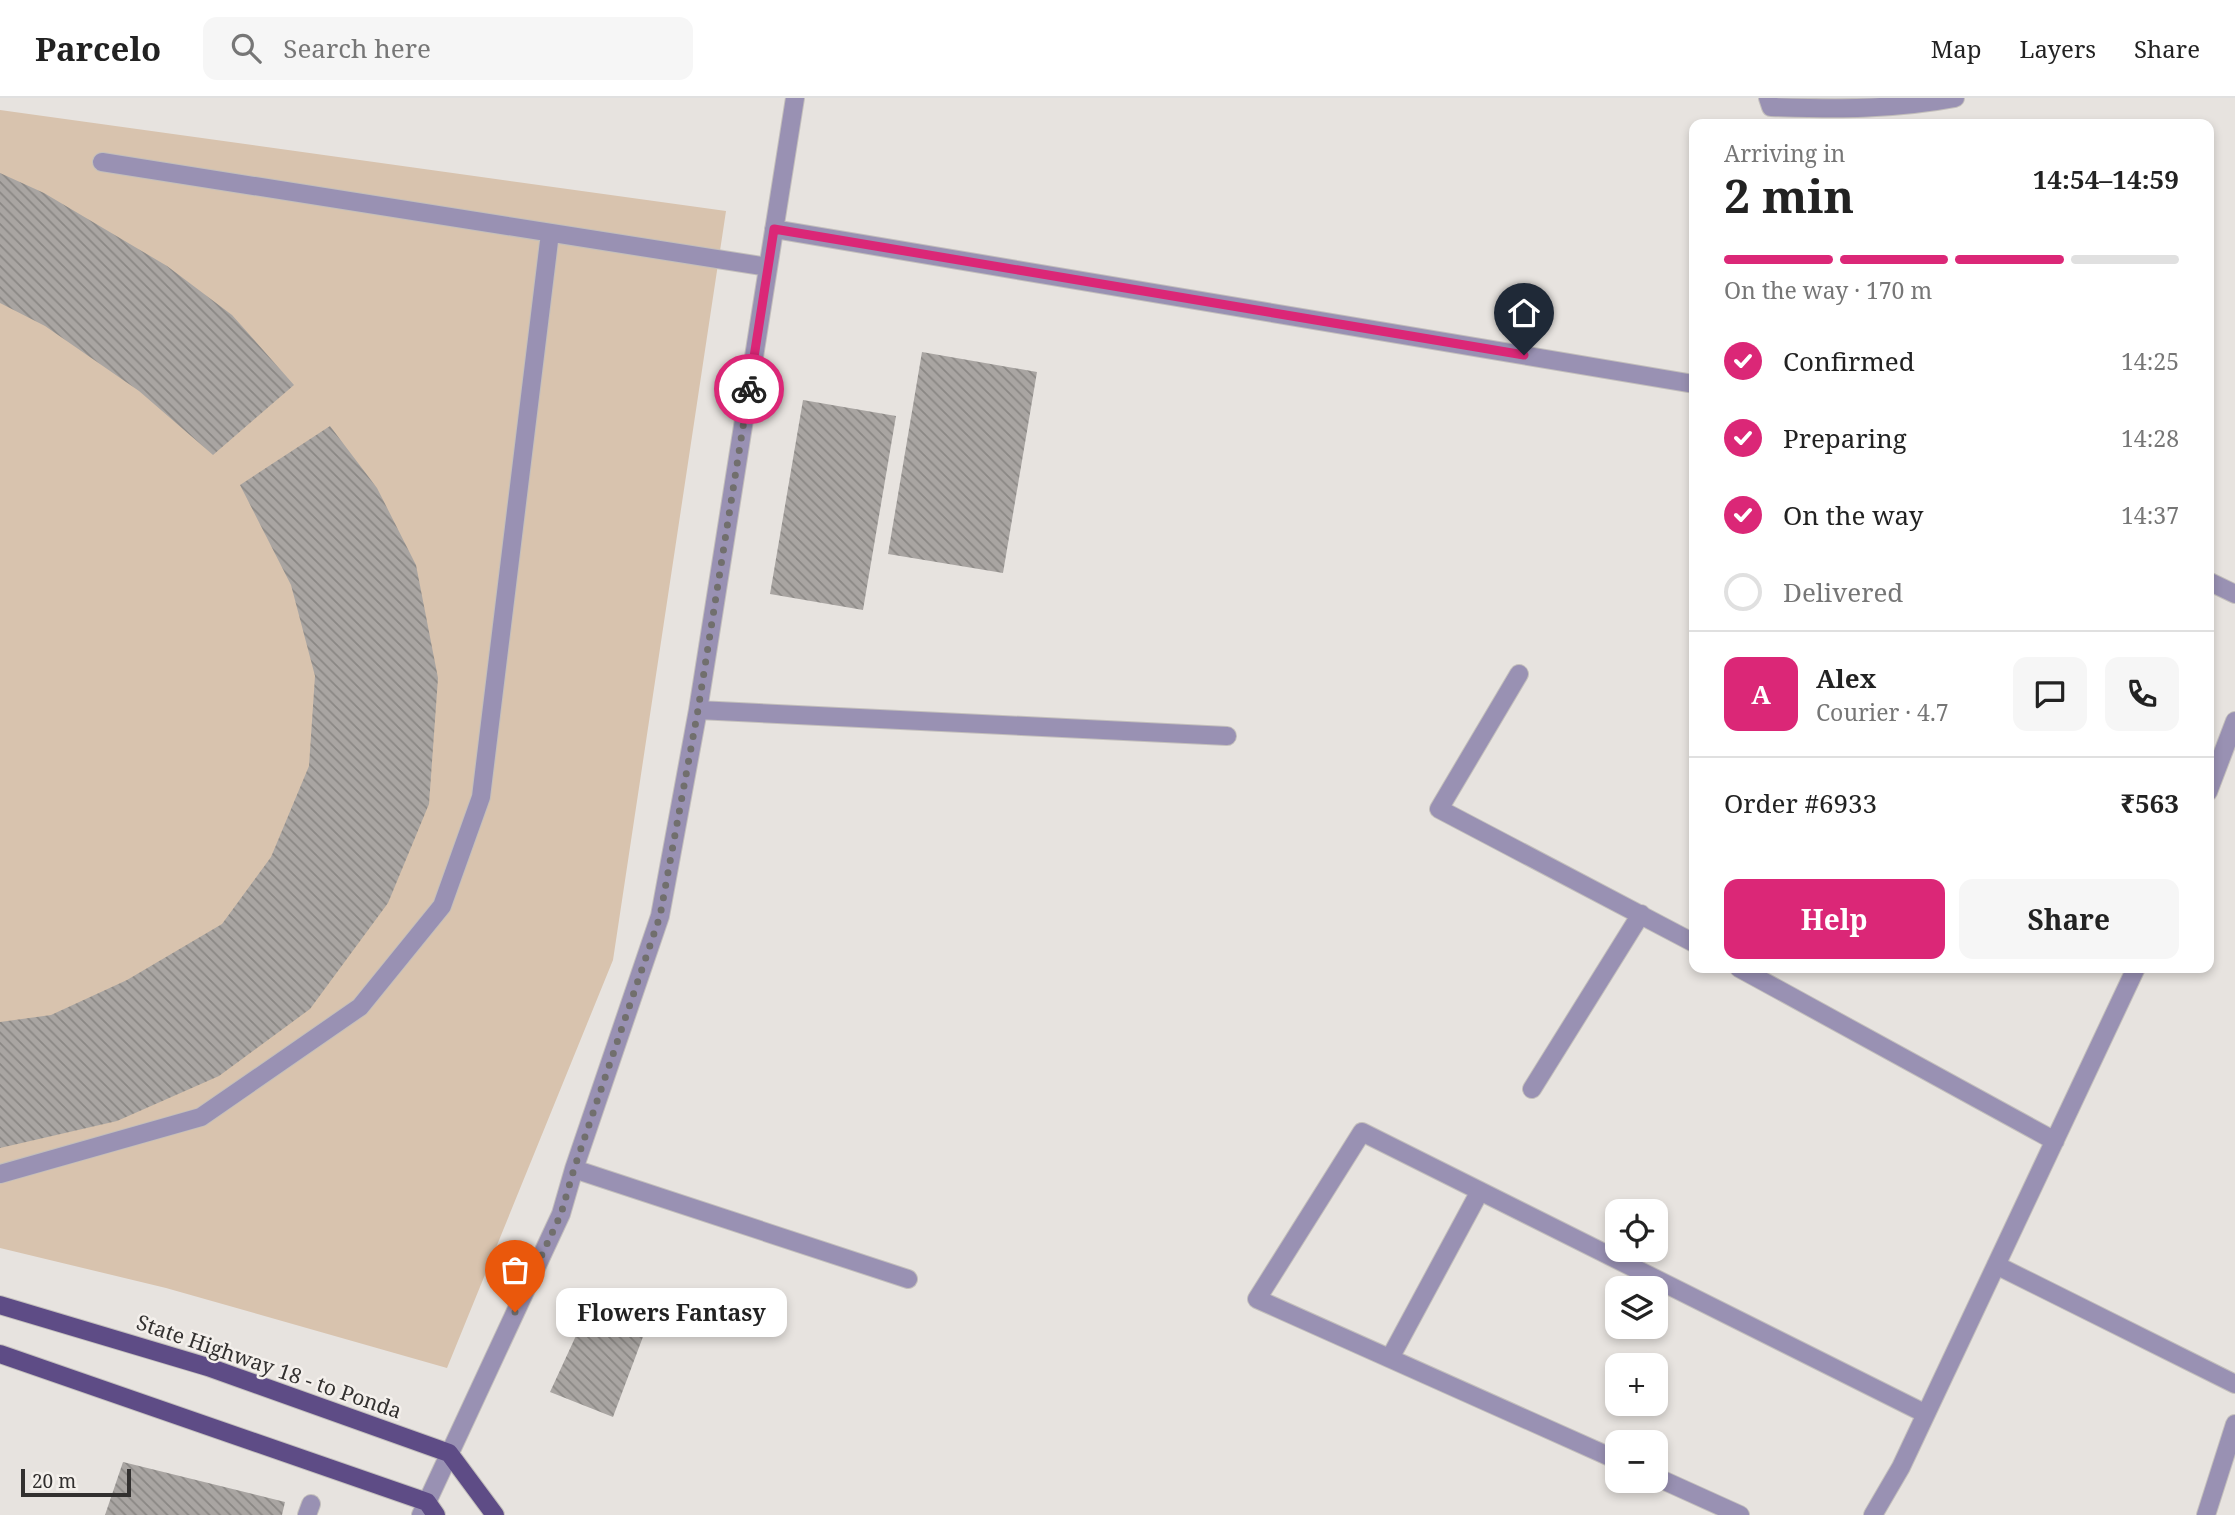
<!DOCTYPE html>
<meta charset="utf-8">
<style>
body{margin:0;font-family:"Noto Serif",serif;background:#f6f6f6;color:#222;height:100vh;display:flex;flex-direction:column;font-size:26px;white-space:nowrap}
*{box-sizing:border-box;margin:0}
p{font-size:23px;color:#767676}
.icon{flex:none;width:38px;height:38px;fill:none;stroke:currentColor;stroke-width:2;stroke-linecap:round;stroke-linejoin:round}
.map{position:relative;flex:1;overflow:hidden}
.details{position:absolute;left:1689px;top:21px;width:525px;height:854px;display:flex;flex-direction:column;background:#fff;border-radius:14px;box-shadow:0 4px 10px #0003}
.details>*{flex:none}
.buttons{position:absolute;left:1605px;top:1101px;display:grid;gap:14px}
.buttons a{display:grid;place-items:center;width:63px;height:63px;border-radius:14px;background:#fff;box-shadow:0 4px 10px #0003;font-size:35px}
.scale{position:absolute;left:21px;bottom:18px;width:110px;box-sizing:border-box;padding-left:7px;border:4px solid #32302f;border-top:0;font-size:19px;line-height:24px;white-space:nowrap;color:#32302f;-webkit-text-stroke:5px #f4f0ec;paint-order:stroke}
.pin{position:absolute;display:grid;place-items:center;width:60px;height:60px;color:#fff;margin:-72px -30px;border-radius:50% 50% 50% 0;rotate:-45deg;box-shadow:0 0 7px #0007}
.pin .icon{rotate:45deg}
.courier{position:absolute;display:grid;place-items:center;width:70px;height:70px;margin:-35px;border:5px solid #db2777;border-radius:50%;background:#fff;color:#222;box-shadow:0 2px 9px #0007}
.bubble{position:absolute;height:49px;border-radius:14px;background:#fff;box-shadow:0 4px 10px #0003;font-size:23px;font-weight:700;line-height:49px;text-align:center}
.head em{font-style:normal;font-weight:700}
.head div{display:flex;flex-direction:column-reverse}
.head{display:flex;align-items:center;justify-content:space-between;height:119px;padding:0 35px}
h1{font-size:46px;font-weight:700;line-height:52px}
.bar{display:grid;grid-template-columns:repeat(4,1fr);gap:10px 7px;align-content:center;height:84px;padding:0 35px}
.bar i{height:9px;border-radius:5px;background:#e0e0e0}
.bar .on{background:#db2777}
.bar p{grid-column:span 4}
.line{display:flex;align-items:center;gap:18px;padding:0 35px;border-top:2px solid #e0e0e0}
.line div{flex:1}
.round{display:grid;place-items:center;flex:none;width:74px;height:74px;border-radius:14px;background:#f6f6f6}
ol{padding:0 35px;list-style:none}
li{display:flex;align-items:center;gap:21px;height:77px}
li p{margin-inline-start:auto}
li .icon{padding:7px;border-radius:50%;background:#db2777;color:#fff;stroke-width:4}
li:last-child{color:#767676}
li i{width:38px;height:38px;border:4px solid #e0e0e0;border-radius:50%}
.cta{display:flex;gap:14px;margin-top:auto;padding:14px 35px}
.cta a{flex:1;height:80px;border-radius:14px;background:#db2777;color:#fff;font-size:28px;font-weight:700;line-height:80px;text-align:center}
.cta a+a{background:#f6f6f6;color:#222}
header{display:flex;align-items:center;gap:42px;box-sizing:border-box;height:98px;padding:0 35px;background:#fff;border-bottom:2px solid #e0e0e0}
header strong{font-size:33px}
nav{display:flex;gap:38px;margin-inline-start:auto;font-size:24px}
.search{width:490px;height:63px;background:#f6f6f6;display:flex;align-items:center;gap:18px;box-sizing:border-box;padding:0 24px;border-radius:14px;color:#767676;font-size:26px}
.map>svg:first-child{display:block}
</style>
<header>
<strong>Parcelo</strong>
<div class="search"><svg class="icon" aria-label="search" viewBox="0 0 24 24"><circle cx="10" cy="10" r="6"/><path d="M15 15l6 6"/></svg>Search here</div>
<nav><a>Map</a><a>Layers</a><a>Share</a></nav>
</header>
<div class="map">
<svg width="2235" height="1417" viewBox="0 0 2235 1417">
<defs>
<pattern id="building-back-hatch" width="6" height="6" patternUnits="userSpaceOnUse" patternTransform="scale(1.75)"><rect width="6" height="6" fill="#a9a5a2"/><path d="M-1 5l2 2M0 0l6 6M5-1l2 2" fill="none" stroke="#8a8784"/></pattern>
</defs>
<rect width="100%" height="100%" fill="#e7e3df"/>
<path fill="#d8c3ae" d="M0 12 726 113 613 862 447 1270 166 1190 0 1150Z"/>
<path fill="url(#building-back-hatch)" d="M0 75 44 95 167 168 232 217 294 287 213 357 139 293 45 228 0 205Z
M922 254 1037 274 1003 475 888 456Z
M803 302 896 318 863 512 770 496Z
M330 328 377 390 416 467 438 580 429 706 388 805 310 911 219 978 117 1023 0 1050V924L51 917 127 882 222 826 271 759 309 668 315 578 291 487 240 387Z
M592 1203 650 1220 613 1319 550 1294Z
M123 1364 285 1404 282 1417H105Z"/>
<g fill="none" stroke-linecap="round" stroke-linejoin="round">
<defs>
<path id="minor" d="M1768 0 1771 9C1835 11 1892 12 1955 0
M102 64 768 169
M774 131 1694 286
M2208 483 2235 496
M1519 576 1439 711 1694 845
M698 612 1227 638
M2208 694 2235 623
M1739 870 2055 1043
M1532 991 1641 816
M574 1071 908 1181
M0 1076 201 1019 360 909 442 808 481 699 550 135
M1996 1167 2235 1286
M1390 1260 1480 1093
M1617 1362 1257 1201 1362 1034 1926 1316
M1656 1379 1740 1417
M307 1417 311 1406
M421 1417 561 1116 574 1071 660 818 698 612 795 0
M1873 1417 1901 1369 2136 870
M2206 1417 2235 1326"/>
<path id="major" d="M0 1207 208 1269 449 1355 495 1417
M0 1256 427 1404 436 1417"/>
</defs>
<use href="#minor" stroke="#c3bfbc" stroke-width="20"/>
<use href="#major" stroke="#c3bfbc" stroke-width="20"/>
<use href="#minor" stroke="#9991b3" stroke-width="18"/>
<use href="#major" stroke="#5e4c86" stroke-width="18"/>
</g>
<g fill="none" stroke-linecap="round" stroke-linejoin="round">
<path stroke="#716f6d" stroke-width="7" stroke-dasharray="0 12.6" d="M515 1214 561 1116 574 1071 660 818 698 612 749 291"/>
<path stroke="#db2777" stroke-width="9" d="M749 291 774 131 1524 257"/>
</g>
<g text-anchor="middle" stroke-width="5" stroke-linejoin="round" paint-order="stroke">
<g font-size="21" fill="#32302f" stroke="#f4f0ec">
<text transform="translate(269 1269) rotate(19)" y="7">State Highway 18 - to Ponda</text>
</g>
</g>
</svg>
<div class="buttons">
<a><svg class="icon" aria-label="locate" viewBox="0 0 24 24"><circle cx="12" cy="12" r="6"/><path d="M12 2v4M12 18v4M2 12h4M18 12h4"/></svg></a>
<a><svg class="icon" aria-label="layers" viewBox="0 0 24 24"><path d="M12 4l9 5-9 5-9-5zM3 14l9 5 9-5"/></svg></a>
<a>+</a>
<a>−</a>
</div>
<div class="scale">20 m</div>
<div class="pin" style="left:515px;top:1214px;background:#ea580c"><svg class="icon" aria-label="bag" viewBox="0 0 24 24"><path d="M5 8h14l-1 12H6zM9 8a3 3 0 0 1 6 0"/></svg></div>
<div class="pin" style="left:1524px;top:257px;background:#1f2937"><svg class="icon" aria-label="home" viewBox="0 0 24 24"><path d="M3 11l9-7 9 7M6 9v11h12V9"/></svg></div>
<div class="courier" style="left:749px;top:291px"><svg class="icon" aria-label="bike" viewBox="0 0 24 24"><circle cx="6" cy="16" r="4"/><circle cx="18" cy="16" r="4"/><path d="M6 16l4-8h5l3 8M10 8l3 8H6M13 5h3"/></svg></div>
<div class="bubble" style="left:556px;top:1190px;width:231px">Flowers Fantasy</div>
<section class="details">
<div class="head"><div><h1>2 min</h1><p>Arriving in</p></div><em>14:54–14:59</em></div>
<div class="bar"><i class="on"></i><i class="on"></i><i class="on"></i><i></i><p>On the way · 170 m</p></div>
<ol>
<li><svg class="icon" aria-label="check" viewBox="0 0 24 24"><path d="M5 12l5 5 9-10"/></svg>Confirmed<p>14:25</p></li>
<li><svg class="icon" aria-label="check" viewBox="0 0 24 24"><path d="M5 12l5 5 9-10"/></svg>Preparing<p>14:28</p></li>
<li><svg class="icon" aria-label="check" viewBox="0 0 24 24"><path d="M5 12l5 5 9-10"/></svg>On the way<p>14:37</p></li>
<li><i></i>Delivered</li>
</ol>
<div class="line" style="height:126px"><b class="round" style="background:#db2777;color:#fff">A</b><div><b>Alex</b><p>Courier · 4.7</p></div><a class="round"><svg class="icon" aria-label="chat" viewBox="0 0 24 24"><path d="M4 5h16v11H9l-5 4z"/></svg></a><a class="round"><svg class="icon" aria-label="phone" viewBox="0 0 24 24"><path d="M5 4h4l2 5-3 2q2 4 5 5l2-3 5 2v4C11 20 4 13 5 4z"/></svg></a></div>
<div class="line" style="height:91px"><div>Order #6933</div><b>₹563</b></div>
<div class="cta"><a>Help</a><a>Share</a></div>
</section>
</div>
